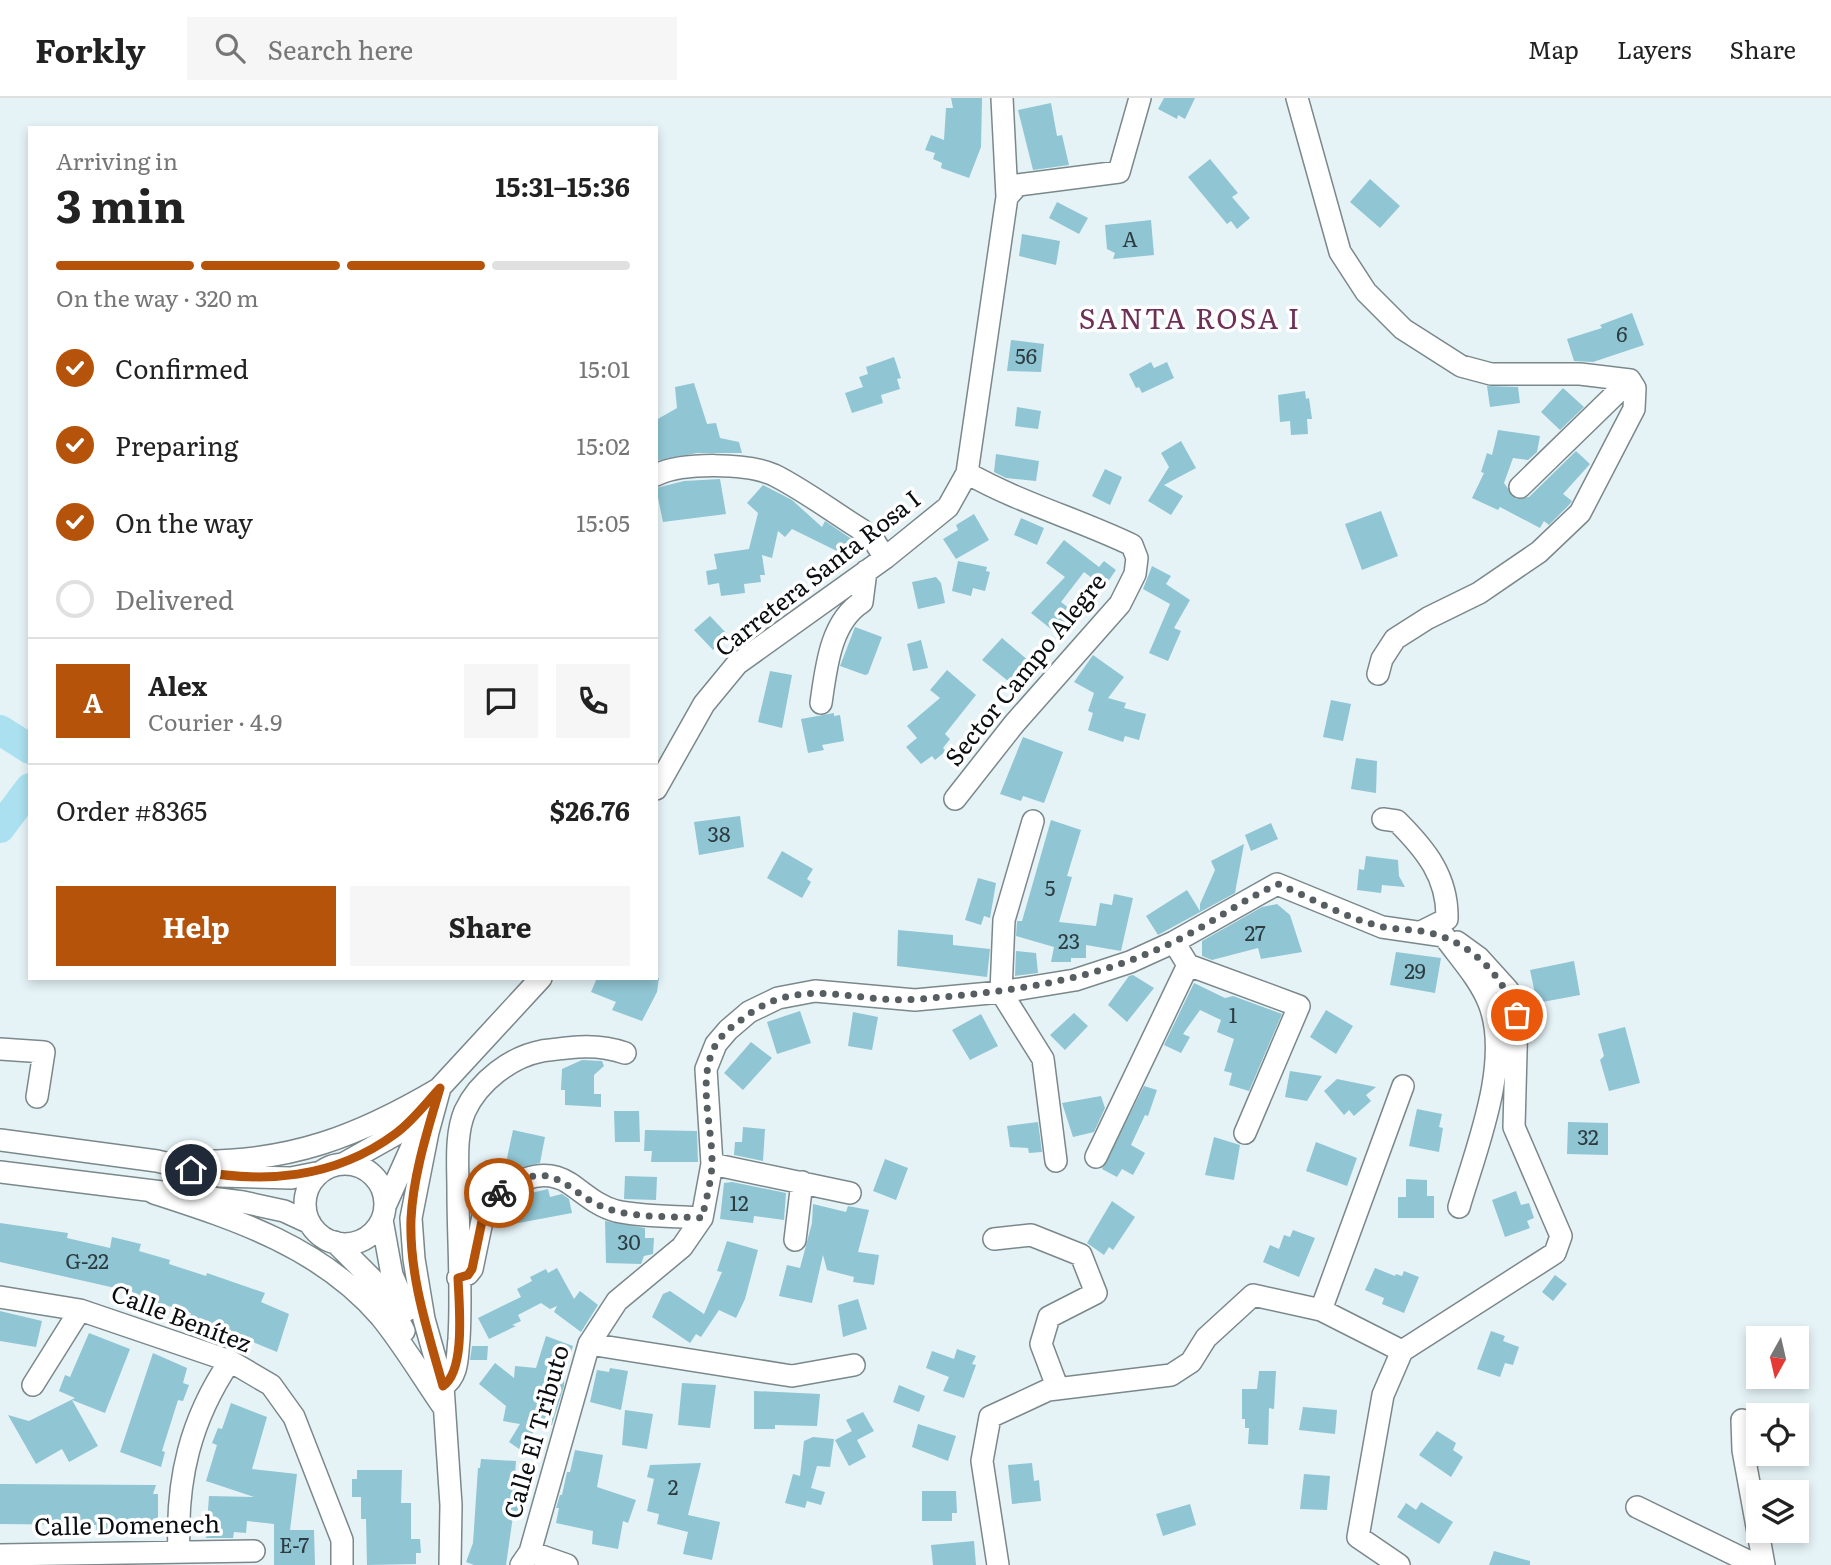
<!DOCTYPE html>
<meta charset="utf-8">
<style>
body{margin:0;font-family:Literata,serif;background:#f6f6f6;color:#222;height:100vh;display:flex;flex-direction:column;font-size:26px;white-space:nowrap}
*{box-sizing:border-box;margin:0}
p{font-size:23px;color:#767676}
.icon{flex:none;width:38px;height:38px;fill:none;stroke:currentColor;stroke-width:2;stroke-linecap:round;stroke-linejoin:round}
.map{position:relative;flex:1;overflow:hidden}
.panel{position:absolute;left:28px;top:28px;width:630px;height:854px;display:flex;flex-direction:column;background:#fff;border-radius:0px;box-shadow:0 4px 10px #0003}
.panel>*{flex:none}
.needle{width:46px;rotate:188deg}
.tools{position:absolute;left:1746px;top:1228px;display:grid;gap:14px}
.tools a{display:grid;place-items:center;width:63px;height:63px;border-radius:0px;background:#fff;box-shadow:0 4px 10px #0003;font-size:35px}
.pin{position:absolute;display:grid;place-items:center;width:60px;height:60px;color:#fff;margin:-30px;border:4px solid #fff;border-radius:50%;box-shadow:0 2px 7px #0007}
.courier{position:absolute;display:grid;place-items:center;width:70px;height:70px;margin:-35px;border:5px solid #b45309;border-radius:50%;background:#fff;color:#222;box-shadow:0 2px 9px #0007}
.headline em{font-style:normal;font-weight:700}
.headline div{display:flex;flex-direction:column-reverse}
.headline{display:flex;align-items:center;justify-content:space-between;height:119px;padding:0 28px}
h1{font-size:46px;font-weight:700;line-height:52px}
.bar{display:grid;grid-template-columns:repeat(4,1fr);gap:10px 7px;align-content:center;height:84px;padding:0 28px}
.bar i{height:9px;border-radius:5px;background:#e0e0e0}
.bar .current{background:#b45309}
.bar p{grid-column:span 4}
.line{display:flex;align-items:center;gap:18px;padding:0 28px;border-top:2px solid #e0e0e0}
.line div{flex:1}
.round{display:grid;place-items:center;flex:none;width:74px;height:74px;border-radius:0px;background:#f6f6f6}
ol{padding:0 28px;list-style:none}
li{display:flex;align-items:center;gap:21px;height:77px}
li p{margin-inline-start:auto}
li .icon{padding:7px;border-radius:50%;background:#b45309;color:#fff;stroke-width:4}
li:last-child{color:#767676}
li i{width:38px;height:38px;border:4px solid #e0e0e0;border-radius:50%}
.action{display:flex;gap:14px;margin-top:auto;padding:14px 28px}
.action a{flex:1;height:80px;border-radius:0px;background:#b45309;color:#fff;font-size:28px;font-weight:700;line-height:80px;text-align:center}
.action a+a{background:#f6f6f6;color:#222}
header{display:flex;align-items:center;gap:42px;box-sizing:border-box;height:98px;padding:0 35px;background:#fff;border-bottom:2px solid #e0e0e0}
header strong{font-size:33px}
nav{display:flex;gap:38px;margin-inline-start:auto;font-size:24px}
.search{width:490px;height:63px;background:#f6f6f6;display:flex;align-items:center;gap:18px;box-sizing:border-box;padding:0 24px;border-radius:0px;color:#767676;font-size:26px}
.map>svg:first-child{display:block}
</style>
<header>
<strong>Forkly</strong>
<div class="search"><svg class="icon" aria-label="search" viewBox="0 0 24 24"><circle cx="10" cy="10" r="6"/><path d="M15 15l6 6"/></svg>Search here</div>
<nav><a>Map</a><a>Layers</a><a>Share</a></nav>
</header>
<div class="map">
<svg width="1831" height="1467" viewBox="0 0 1831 1467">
<rect width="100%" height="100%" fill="#e5f3f7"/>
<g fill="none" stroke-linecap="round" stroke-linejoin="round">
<path stroke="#aae0ef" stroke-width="30" d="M0 632 30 651
M0 730 30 690"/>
</g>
<path fill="#90c5d3" d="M951 0H982L981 49 969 80 941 70 942 65 933 61 935 55 925 52 931 37 944 42 946 10H953Z
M1164 0H1195L1185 21 1178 17 1177 21 1158 11Z
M1051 5 1057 38 1062 37 1069 67 1033 72 1018 12Z
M1210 61 1238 95 1232 99 1250 120 1237 131 1231 123 1227 126 1188 79Z
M1370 81 1400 108 1380 130 1350 104Z
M1057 104 1088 120 1079 136 1049 120Z
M1151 122 1154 157 1113 161 1115 155 1107 151 1105 127Z
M1022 136 1060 143 1056 167 1019 158Z
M1632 215 1644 247 1593 264 1574 263 1567 241 1602 230 1600 227Z
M1011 242 1044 246 1041 274 1007 273Z
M894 259 901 280 897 281 900 291 881 297 883 305 852 315 845 295 863 289 859 279 868 276 866 269Z
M1151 264 1154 270 1167 264 1174 280 1142 295 1139 289 1136 290 1129 276Z
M694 285 707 326 716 325 720 340 739 344 742 355H697L656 363V322L677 310 675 289Z
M1487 288 1518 289 1520 305 1490 309Z
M1563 290 1584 309 1560 332 1541 314Z
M1305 293 1306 301 1309 300 1312 321H1307L1308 336 1291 337 1290 323 1280 324 1278 297Z
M1017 309 1041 313 1038 331 1015 328Z
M1498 332 1540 338 1537 354 1528 362 1513 360 1504 385 1516 401 1529 399 1576 353 1590 366 1563 396 1572 403 1569 407 1549 427 1544 423 1540 430 1500 409 1498 412 1472 400 1484 375 1481 374 1487 355 1492 357Z
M1181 343 1196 370 1164 387 1183 398 1171 417 1148 403 1169 369 1161 355Z
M996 356 1039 363 1036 383 1006 380 994 374Z
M1105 371 1122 379 1110 407 1092 398Z
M720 381 726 416 663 424 656 390 684 383Z
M763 387 792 402 822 429 825 423 853 442 845 457 792 431 785 439 778 433 772 460 762 457 765 477H760L761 484 744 486 745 495 721 498 719 485 708 487 706 473 717 471 714 456 749 451 758 415 747 405Z
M1381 413 1398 458 1362 472 1345 426Z
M974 416 989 442 956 461 943 441 958 432 956 427Z
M1021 420 1044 430 1037 447 1014 437Z
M1064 442 1099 469 1104 463 1116 472 1104 489 1084 474 1061 504 1080 519 1061 539 1031 515 1065 479 1046 465Z
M958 463 987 469 986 473 990 474 985 493 973 490 971 498 952 493Z
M1152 468 1171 478 1166 486 1190 502 1174 530 1181 533 1168 563 1149 555 1170 506 1143 491Z
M936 479 941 485 945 505 918 511 912 484Z
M710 518 728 537 713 552 694 532Z
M855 529 882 539 868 576 865 577 840 568Z
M1002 540 1036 569 1018 591 982 562Z
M921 542 928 570 913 573 907 546Z
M1093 557 1124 579 1108 600 1126 605 1124 610 1146 616 1139 642 1125 638 1123 644 1088 632 1093 615 1088 613 1094 595 1074 584Z
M947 572 976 597 945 636 950 641 943 650 946 653 935 662 932 658 921 666 906 649 917 640 907 628 940 600 930 592Z
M770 573 792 577 782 630 758 624Z
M1331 602 1351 606 1343 643 1323 639Z
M834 615V618L840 617 844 643 822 647 824 652 808 655 801 621Z
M1023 639 1063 654 1044 705 1023 698 1021 703 1000 696Z
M1356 660 1377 663 1376 695 1351 691Z
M740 718 744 749 699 757 694 724Z
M1051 722 1081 732 1067 778 1072 779 1059 824 1096 828 1100 805 1112 807 1114 796 1133 800 1121 853 1086 847V860H1071V864H1051L1054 849 1016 838 1017 823H1022Z
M1271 725 1278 741 1251 753 1245 737Z
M1244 746 1235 795 1158 837 1146 818 1187 792 1200 813V806L1215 772 1211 763Z
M782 753 813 771 807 781 811 784 802 800 767 780Z
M1366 758 1398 762 1399 778 1405 789 1382 787 1381 795 1357 792 1359 771 1364 772Z
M978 780 996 785 990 820 984 818 981 827 965 822Z
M1277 806 1290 817 1302 854 1261 861 1258 850 1212 862 1202 858V843L1262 809Z
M898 832 953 837V847L990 851 987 879 897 868Z
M1016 853 1036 855 1038 875 1015 878Z
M1396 854 1441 860 1435 895 1390 887Z
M1574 863 1580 897 1537 905 1530 872Z
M1133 877 1154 890 1127 924 1108 907 1129 878Z
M597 880H659L657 894 642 923 612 912 616 904 591 894Z
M1194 885 1225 900 1233 898 1282 916 1249 993 1229 987 1232 975 1224 973 1234 941 1217 934 1221 922 1200 912 1183 936 1190 939 1181 955 1164 947Z
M1326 912 1353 928 1336 956 1310 939Z
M800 913 811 945 777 956 767 924Z
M853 914 878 919 872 952 848 948Z
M1074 915 1088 928 1065 952 1050 937Z
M981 916 998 948 970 962 952 932Z
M1625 929 1640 985 1609 993 1600 962 1604 958 1598 936Z
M751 944 772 960 743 992 724 975Z
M582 962 602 963 604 968 594 977V996H601V1009L565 1007V992H561L562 971Z
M1290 973 1322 978 1307 1003 1285 999Z
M1337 981 1376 989 1366 997 1371 1003 1354 1018 1349 1012 1344 1017 1324 993Z
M1144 988 1157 992 1148 1018 1145 1017 1131 1047 1145 1055 1133 1077 1122 1071 1117 1079 1102 1071Z
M1101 998 1105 1010 1094 1034 1073 1039 1062 1005Z
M1417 1011 1442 1016 1439 1029 1443 1030 1439 1054 1409 1048Z
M614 1013H639L640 1044H615Z
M1038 1024 1042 1054 1029 1055 1028 1050 1010 1049 1007 1028Z
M1568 1024 1608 1025V1057L1567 1056Z
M743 1029 765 1031 763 1063 734 1057 735 1044H742Z
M513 1032 545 1039 540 1065 515 1071 505 1069Z
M645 1032 697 1033 698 1064H651L652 1053H644Z
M1214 1039 1240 1047 1234 1082 1205 1077Z
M1316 1044 1357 1060 1347 1088 1306 1073Z
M885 1061 908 1070 896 1102 873 1093Z
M625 1078 657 1079 656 1102 624 1101Z
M1406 1081 1427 1082V1098H1434V1120H1398V1099H1406Z
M732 1084 786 1095 784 1122 754 1118 753 1125 720 1121 724 1085Z
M548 1091 550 1099 562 1096 569 1101 572 1115 513 1126 509 1108 528 1104 533 1101 531 1095Z
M1516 1093 1521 1107 1529 1105 1534 1120 1527 1123 1530 1130 1505 1139 1492 1102Z
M1112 1103 1135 1119 1113 1152 1109 1149 1104 1157 1087 1145Z
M813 1106 846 1114 848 1108 869 1112 858 1154 879 1157 874 1187 853 1184 854 1179 827 1172 823 1157 812 1205 779 1198 787 1167 800 1170 812 1125Z
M605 1123 645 1130V1140H654L653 1156 644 1158 641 1166 606 1165Z
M0 1125 68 1135 67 1140 110 1150 112 1139 141 1146 139 1153 170 1162 169 1166 206 1178 207 1175 265 1195 261 1204 289 1216 277 1254 190 1218 191 1215 132 1197 133 1194 0 1164Z
M1293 1132 1315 1140 1299 1179 1263 1164 1270 1147 1279 1151 1284 1137 1290 1139Z
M727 1143 758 1152 745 1201 736 1220 719 1212 701 1239 696 1236 690 1245 652 1219 663 1196 670 1193 704 1216 722 1174 717 1173Z
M557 1170 574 1201 580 1193 598 1207 581 1234 554 1214 557 1208 550 1211 541 1205 518 1217 521 1223 512 1227 516 1228 489 1241 478 1220 521 1199 517 1191 532 1183 530 1179 546 1171 548 1175Z
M1375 1170 1395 1178 1396 1176 1402 1178 1404 1173 1419 1179 1404 1215 1382 1206 1384 1200 1365 1192Z
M1555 1177 1567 1186 1553 1203 1542 1194Z
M858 1201 867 1231 843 1239 838 1207Z
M0 1213 42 1223 36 1249 0 1243Z
M1491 1233 1505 1238 1503 1243 1519 1249 1513 1267 1505 1265 1500 1279 1477 1271Z
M89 1235 130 1251 105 1315 72 1302 98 1348 69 1364 62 1351 36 1366 8 1317 29 1323 75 1300 59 1293 65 1277 70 1279Z
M546 1238 573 1248 569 1260 565 1258 564 1288 552 1327 539 1325 522 1353 509 1344 520 1326 503 1323 506 1308 479 1286 495 1265 514 1280 515 1268 536 1270Z
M472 1248H488L487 1262H470Z
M957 1251 976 1258 972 1266 976 1267 964 1300 943 1293 949 1279 926 1270 932 1253 954 1261Z
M153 1255 187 1270 183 1285 189 1287 183 1303 178 1302 162 1353 165 1354 161 1369 120 1354Z
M610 1270 628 1273 621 1312 590 1304 597 1272 609 1274Z
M1259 1273H1276L1274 1311 1269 1310 1268 1347 1248 1346 1249 1330H1245V1321H1242V1291H1257Z
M682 1285 716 1287 710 1330 678 1327Z
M899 1287 925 1298 919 1314 893 1304Z
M754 1293 820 1296 817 1328 775 1327V1331H754Z
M231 1305 267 1319 252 1371 297 1376 290 1432H314L315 1467H274V1426L247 1423 246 1435 234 1434 233 1440H206L209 1398 254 1399 206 1383 217 1347 212 1345 218 1330 222 1331Z
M1303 1309 1337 1312 1335 1336 1299 1332Z
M625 1312 653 1316 647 1351 622 1347Z
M863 1314 874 1333 857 1342 866 1359 849 1368 835 1342 852 1333 856 1341 846 1322Z
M918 1326 956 1338 948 1363 912 1349Z
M1437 1333 1456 1345 1453 1352 1463 1359 1451 1379 1419 1357Z
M813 1339 834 1341 830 1369 817 1368 811 1390 825 1394 821 1407 807 1403 805 1410 785 1405 793 1376 800 1378 804 1343Z
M575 1352 603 1357 597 1389 636 1402 628 1425 623 1423 618 1451 592 1446 593 1433 556 1425 559 1410H556L560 1397H562L567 1374H570Z
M481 1361 516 1363 514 1390 521 1391 518 1418H513L506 1467H474L466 1464 473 1445 478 1370H480Z
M701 1365 688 1417 720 1424 712 1462 683 1456 688 1434 657 1426 659 1416 647 1413 654 1381 647 1379 650 1367Z
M1032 1365 1034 1383 1039 1382 1041 1403 1012 1406 1008 1367Z
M357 1372H402L401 1405H411V1441H420L421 1455H416V1466L367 1467 366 1421H361V1399H352V1381H357Z
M1304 1376 1330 1378 1327 1412 1300 1411Z
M0 1386 156 1387 153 1396H158V1426H141V1432L125 1433H96V1427L0 1426Z
M922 1393H956L957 1415H952V1423H922Z
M1421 1404 1453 1424 1439 1446 1397 1419 1406 1405 1416 1412Z
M1190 1406 1196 1427 1163 1438 1156 1416Z
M974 1443 976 1467H933L931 1447Z
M1494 1453 1530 1463V1467H1489Z"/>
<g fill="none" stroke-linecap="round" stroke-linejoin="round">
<defs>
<path id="minor" d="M1297 0 1340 154 1366 194 1403 231 1461 268 1491 276H1580L1630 282 1635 290 1634 311 1580 415 1539 454 1479 495 1428 520 1395 541 1382 561 1378 576
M1007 99 1018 87 1119 74 1140 0
M656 377C683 364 747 365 774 377 804 392 833 414 862 432L873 441 885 460
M1520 389 1630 282
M821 605C826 571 830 524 862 504L866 473
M656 691 704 606 737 566 885 460 948 409 967 375 1007 99 1002 0
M955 701 1014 626 1120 506 1135 476 1137 460 1132 447C1078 421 1020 405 967 375
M1383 721 1397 723C1426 752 1448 779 1447 821L1423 833
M1033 723 1004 822 1001 894 1043 961 1056 1063
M1174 844 1188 867 1299 908 1245 1035
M0 951 44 954 37 999
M440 990 428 1034 411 1120 414 1161 424 1221 443 1288 451 1407 450 1467
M0 1042 157 1063 220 1078 291 1080 321 1074
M1096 1059 1188 867
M194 1063C289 1065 359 1038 440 990
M305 1106a40 40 0 1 1 80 0a40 40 0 1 1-80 0Z
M343 1066 398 1035 541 880
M712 1066 850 1095
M0 1074 243 1104 284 1113 310 1125
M154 1095C238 1122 322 1150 381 1219 403 1246 422 1278 442 1307
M386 1106 422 1026
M382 1122 392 1177 407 1212
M994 1141 1031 1137 1081 1157 1096 1195 1049 1219 1041 1246 1058 1291
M795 1142 802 1084
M335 1144 383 1192 404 1233
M458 1180 468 1176 472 1171 486 1104C510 1087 539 1066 569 1085 584 1095 597 1108 616 1113 642 1119 675 1118 702 1120
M0 1199 80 1212 230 1263 271 1287 294 1319 342 1442V1467
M1321 1212 1403 988
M589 1246 792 1278 854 1267
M33 1287 80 1212
M443 1288C459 1278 457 1258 459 1241 462 1191 458 1141 458 1092 458 1067 455 1036 465 1013 479 983 511 959 542 953 572 949 597 945 625 955
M1742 1322 1743 1352 1764 1467
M1637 1409 1756 1467
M179 1453C176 1382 190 1322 230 1263
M530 1454 567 1467
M0 1457 254 1453
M521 1467 530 1454 589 1246 617 1203 682 1149 702 1120 712 1066 706 971 716 946 728 932 749 914 778 900 815 893 915 902 1001 894 1075 882 1130 864 1174 844 1277 786 1382 829 1444 838C1459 859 1479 880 1489 905 1512 964 1476 1051 1459 1109
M998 1467 982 1363 990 1319 1048 1292 1171 1277 1191 1264 1206 1240 1253 1197 1321 1212 1402 1253 1555 1155 1561 1138 1514 1029 1517 917 1508 892 1479 860 1457 844
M1399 1467 1358 1439 1383 1297 1402 1253"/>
</defs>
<use href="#minor" stroke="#7b888b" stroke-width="24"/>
<use href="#minor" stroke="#fff" stroke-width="21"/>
</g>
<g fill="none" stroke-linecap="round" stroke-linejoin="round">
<path stroke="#575e61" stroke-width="7" stroke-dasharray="0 12.6" d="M499 1095C558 1052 565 1100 615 1113 642 1120 675 1118 702 1120 706 1102 712 1081 712 1063 712 1026 697 982 715 948 721 937 731 929 741 922 800 874 854 907 919 901 1007 894 1091 884 1171 845 1208 828 1240 803 1278 786 1311 800 1348 821 1383 829 1397 832 1412 831 1426 834 1470 843 1502 876 1517 917"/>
<path stroke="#b45309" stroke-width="9" d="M191 1072C264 1086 334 1081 395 1036 412 1024 426 1005 440 990 428 1031 413 1077 411 1121 409 1178 428 1234 443 1288 466 1273 459 1206 458 1180L468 1177 472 1171 486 1104 499 1095"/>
</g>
<g text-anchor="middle" stroke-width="7" stroke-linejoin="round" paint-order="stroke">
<g font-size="21" fill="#2c3c41">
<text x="1130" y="149">A</text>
<text x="1622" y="244">6</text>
<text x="1026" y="266">56</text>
<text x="719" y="744">38</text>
<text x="1050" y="798">5</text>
<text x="1255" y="843">27</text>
<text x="1069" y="851">23</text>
<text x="1415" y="881">29</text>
<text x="1233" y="925">1</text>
<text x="1588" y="1047">32</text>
<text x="739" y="1113">12</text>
<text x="629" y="1152">30</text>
<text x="87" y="1171">G-22</text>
<text x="673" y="1397">2</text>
<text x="294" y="1455">E-7</text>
</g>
<g font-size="24" fill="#0a0e10" stroke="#fff">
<text transform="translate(818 476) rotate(-38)" y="8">Carretera Santa Rosa I</text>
<text transform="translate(1026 572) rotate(-51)" y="8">Sector Campo Alegre</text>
<text transform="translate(181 1221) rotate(21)" y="8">Calle Benítez</text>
<text transform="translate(537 1334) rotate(-74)" y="8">Calle El Tributo</text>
<text transform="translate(127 1428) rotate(-1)" y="8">Calle Domenech</text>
</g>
<g font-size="28" letter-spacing="2" fill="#6e3056" stroke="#fff">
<text x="1190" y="231">SANTA ROSA I</text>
</g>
</g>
</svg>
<div class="tools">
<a><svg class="needle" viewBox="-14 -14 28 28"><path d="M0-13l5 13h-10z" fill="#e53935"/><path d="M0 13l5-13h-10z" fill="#767676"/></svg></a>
<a><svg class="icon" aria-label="locate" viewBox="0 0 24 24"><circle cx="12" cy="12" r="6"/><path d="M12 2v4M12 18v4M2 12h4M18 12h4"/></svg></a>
<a><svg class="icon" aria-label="layers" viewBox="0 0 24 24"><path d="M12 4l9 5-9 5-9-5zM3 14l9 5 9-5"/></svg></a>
</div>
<div class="pin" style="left:1517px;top:917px;background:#ea580c"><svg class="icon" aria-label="bag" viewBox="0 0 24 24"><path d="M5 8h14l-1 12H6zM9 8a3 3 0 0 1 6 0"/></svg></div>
<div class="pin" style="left:191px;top:1072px;background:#1f2937"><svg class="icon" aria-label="home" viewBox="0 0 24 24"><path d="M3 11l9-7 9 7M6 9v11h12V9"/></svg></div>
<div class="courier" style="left:499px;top:1095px"><svg class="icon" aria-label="bike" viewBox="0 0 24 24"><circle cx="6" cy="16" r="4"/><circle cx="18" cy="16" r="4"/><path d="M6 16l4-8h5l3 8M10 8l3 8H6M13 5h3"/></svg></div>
<section class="panel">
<div class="headline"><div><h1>3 min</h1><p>Arriving in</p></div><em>15:31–15:36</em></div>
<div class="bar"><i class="current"></i><i class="current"></i><i class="current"></i><i></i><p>On the way · 320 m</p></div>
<ol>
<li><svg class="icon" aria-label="check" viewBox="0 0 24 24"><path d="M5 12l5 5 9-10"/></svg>Confirmed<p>15:01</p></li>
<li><svg class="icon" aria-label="check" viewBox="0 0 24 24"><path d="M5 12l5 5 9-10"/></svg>Preparing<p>15:02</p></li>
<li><svg class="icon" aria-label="check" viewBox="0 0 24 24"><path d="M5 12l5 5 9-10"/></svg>On the way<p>15:05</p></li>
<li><i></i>Delivered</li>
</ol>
<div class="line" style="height:126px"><b class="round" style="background:#b45309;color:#fff">A</b><div><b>Alex</b><p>Courier · 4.9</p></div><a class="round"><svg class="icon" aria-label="chat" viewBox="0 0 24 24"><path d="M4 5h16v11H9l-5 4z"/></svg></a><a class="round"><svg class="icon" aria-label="phone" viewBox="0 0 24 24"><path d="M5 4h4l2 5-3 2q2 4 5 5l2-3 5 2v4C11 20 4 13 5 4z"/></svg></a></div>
<div class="line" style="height:91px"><div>Order #8365</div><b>$26.76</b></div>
<div class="action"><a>Help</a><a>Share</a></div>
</section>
</div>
